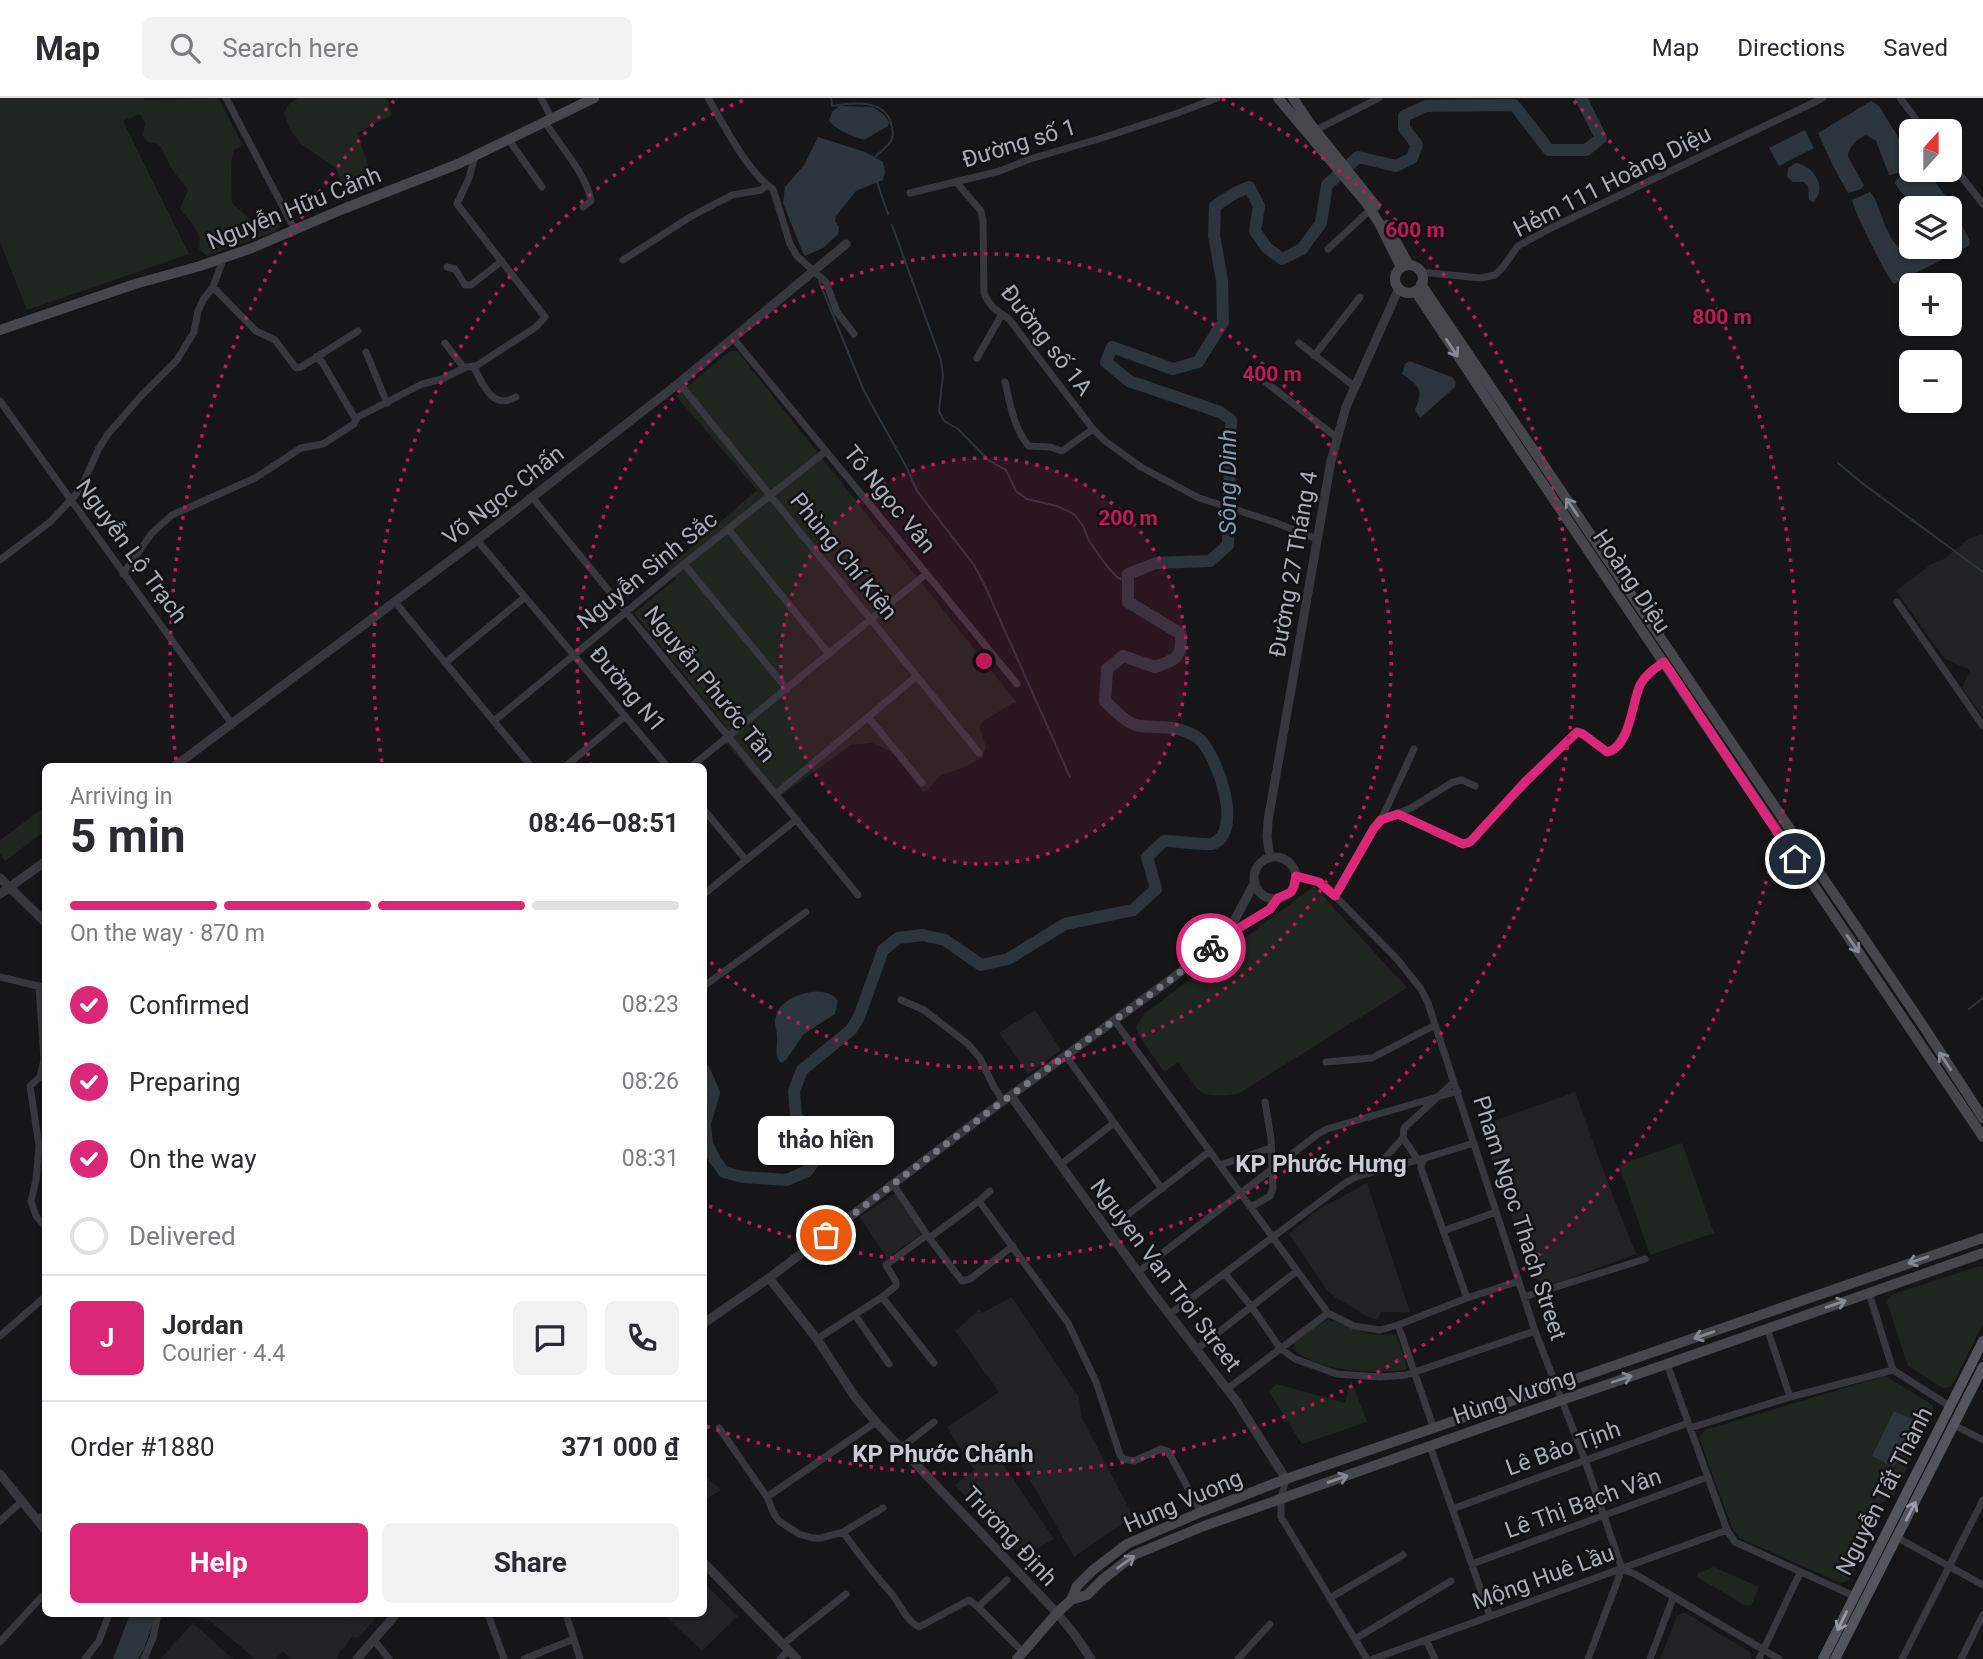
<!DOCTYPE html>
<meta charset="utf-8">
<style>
body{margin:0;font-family:Roboto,sans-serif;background:#f2f2f3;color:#2b2b33;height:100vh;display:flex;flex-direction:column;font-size:26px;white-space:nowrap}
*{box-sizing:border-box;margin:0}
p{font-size:23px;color:#7c7c81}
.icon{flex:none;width:38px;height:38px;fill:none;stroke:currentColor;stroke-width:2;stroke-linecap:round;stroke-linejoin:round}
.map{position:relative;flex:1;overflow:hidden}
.drawer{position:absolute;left:42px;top:665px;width:665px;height:854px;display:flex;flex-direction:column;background:#fff;border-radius:10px;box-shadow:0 2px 5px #0004}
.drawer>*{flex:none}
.needle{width:46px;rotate:21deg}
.controls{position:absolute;left:1899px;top:21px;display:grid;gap:14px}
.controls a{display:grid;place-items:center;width:63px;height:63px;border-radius:10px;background:#fff;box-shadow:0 2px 5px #0004;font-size:35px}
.pin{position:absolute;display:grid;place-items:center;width:60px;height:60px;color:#fff;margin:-30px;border:4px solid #fff;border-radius:50%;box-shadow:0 2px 7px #0007}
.courier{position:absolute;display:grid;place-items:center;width:70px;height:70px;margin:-35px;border:5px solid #db2777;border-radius:50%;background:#fff;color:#222;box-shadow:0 2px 9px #0007}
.bubble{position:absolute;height:49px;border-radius:10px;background:#fff;box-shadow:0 2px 5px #0004;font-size:23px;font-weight:700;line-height:49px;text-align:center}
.summary em{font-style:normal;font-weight:700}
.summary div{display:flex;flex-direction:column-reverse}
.summary{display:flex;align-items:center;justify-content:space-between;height:119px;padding:0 28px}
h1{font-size:46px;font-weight:700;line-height:52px}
.bar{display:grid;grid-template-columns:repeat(4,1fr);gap:10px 7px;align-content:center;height:84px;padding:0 28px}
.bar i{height:9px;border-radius:5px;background:#e1e1e2}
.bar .on{background:#db2777}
.bar p{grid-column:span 4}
.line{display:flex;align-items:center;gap:18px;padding:0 28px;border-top:2px solid #e1e1e2}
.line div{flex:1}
.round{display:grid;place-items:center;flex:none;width:74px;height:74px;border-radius:10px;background:#f2f2f3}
ol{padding:0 28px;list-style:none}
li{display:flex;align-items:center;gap:21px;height:77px}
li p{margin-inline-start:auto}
li .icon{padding:7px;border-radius:50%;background:#db2777;color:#fff;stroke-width:4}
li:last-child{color:#7c7c81}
li i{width:38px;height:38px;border:4px solid #e1e1e2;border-radius:50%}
.cta{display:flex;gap:14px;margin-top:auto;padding:14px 28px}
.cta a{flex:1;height:80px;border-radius:10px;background:#db2777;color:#fff;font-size:28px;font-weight:700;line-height:80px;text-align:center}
.cta a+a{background:#f2f2f3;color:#2b2b33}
header{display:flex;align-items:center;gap:42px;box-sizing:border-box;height:98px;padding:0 35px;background:#fff;border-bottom:2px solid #e1e1e2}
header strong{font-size:33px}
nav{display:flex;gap:38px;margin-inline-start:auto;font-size:24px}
.search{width:490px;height:63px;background:#f2f2f3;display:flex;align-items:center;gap:18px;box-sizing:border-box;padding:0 24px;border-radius:10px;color:#7c7c81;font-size:26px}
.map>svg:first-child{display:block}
</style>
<header>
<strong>Map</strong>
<div class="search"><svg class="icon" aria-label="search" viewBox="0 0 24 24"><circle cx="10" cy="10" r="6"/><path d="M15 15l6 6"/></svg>Search here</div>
<nav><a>Map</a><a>Directions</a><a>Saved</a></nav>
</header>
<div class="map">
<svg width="1983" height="1561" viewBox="0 0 1983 1561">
<rect width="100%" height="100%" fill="#161618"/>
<path fill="#222225" d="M1982 436 1983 438V619L1962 590 1970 572 1945 561 1896 493 1930 467 1946 460 1968 441Z
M1035 912 1061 952 1028 976 999 935Z
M1575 994 1612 1096 1636 1156 1541 1191 1516 1131 1480 1028Z
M1367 1085 1410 1214H1381L1378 1222 1368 1219 1335 1199 1327 1192 1289 1136 1319 1111Z
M896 1095 923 1135 887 1160 860 1119Z
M1012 1199 1079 1299 1081 1318 1133 1418 1074 1459 1015 1356 1008 1349 997 1357 1054 1441 1023 1459 955 1387 974 1372 947 1329 999 1294 955 1233 979 1212 982 1215Z
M704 1377 721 1392 704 1402Z
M704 1485 738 1518 702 1553 663 1516H704Z
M1684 1514 1750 1554 1752 1559 1751 1561H1660L1677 1518Z
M169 1516H380L358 1540 352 1539 338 1556V1561H292L283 1554 275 1561H255L209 1522 168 1517Z
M193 1525 233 1561H160Z"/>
<path fill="#1e261f" d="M0 0H143L146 2 218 0 243 47 234 52C229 63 232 92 232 105L256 127 273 115 280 120 281 127 274 134 207 158 199 151C203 134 190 124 180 111L188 92 171 70 162 51 158 46 148 44 143 38 145 25 140 16 123 23 189 156 27 212 0 144Z
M298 0H387L392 17 357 35 375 86 346 98 336 70 300 45 290 31 284 15 289 6Z
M730 253H737L1017 605 1011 606 982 624 980 629 986 649 983 659 965 669 941 677 928 692 923 694 895 658 888 652 872 645 851 647 775 702 725 644 723 632 726 629 634 515 676 481 667 470 757 392 676 298Z
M45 709V733L5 763 0 756V742Z
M1314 788 1407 890 1238 996C1197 1000 1201 996 1178 964L1164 974 1140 939 1136 929 1144 916Z
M1682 1045 1714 1135 1650 1157 1619 1067Z
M1979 1168 1983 1169V1226L1951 1289 1943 1290 1908 1268 1887 1204 1888 1200 1891 1197Z
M1328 1222C1337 1223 1342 1227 1350 1230 1366 1235 1379 1238 1396 1236L1407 1270 1405 1272C1371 1276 1321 1274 1294 1252L1293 1249 1295 1244 1319 1226Z
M1885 1278 1933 1307 1934 1316 1892 1400 1880 1405 1865 1435 1868 1445 1850 1482 1841 1485 1739 1440 1733 1432 1699 1340 1705 1332Z
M1351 1282 1367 1324 1302 1346 1268 1293 1277 1286 1345 1305Z
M1714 1469 1759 1489 1751 1508 1744 1507 1697 1479 1698 1475Z"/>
<path fill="#2c353c" d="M1871 3 1879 8 1900 42 1911 55V65L1899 75 1889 77 1876 43 1866 37C1857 41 1848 49 1848 59L1864 87 1861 91 1848 95 1832 66 1818 35Z
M839 8 873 9 883 16 889 24 888 28 864 42C851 37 839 34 829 23L832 14Z
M1805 32 1814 50 1779 68 1769 50Z
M818 39 865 54 883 64 885 74 883 82 856 93 836 118 835 123 839 129 838 136 823 150 805 158 802 153 783 105 785 89 804 67Z
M1796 65C1814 68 1828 90 1813 104L1809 102 1808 89 1804 84H1793L1787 79 1788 70Z
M1911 70V72H1926L1951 105 1970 143 1969 147 1965 150 1894 186C1887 180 1854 113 1852 102L1870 94 1874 99C1882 115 1887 145 1905 153L1918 149H1950V110H1918L1900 93 1895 85 1897 81Z
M1409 263 1452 279 1456 284 1455 289 1420 320 1415 312C1424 291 1419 288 1402 276L1405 266Z
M811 894C821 893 833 894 838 903L835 916 804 936 786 962 781 965C773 956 778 950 777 939 777 933 775 928 775 923 777 904 795 897 811 894Z
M1894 1313 1916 1323 1894 1369 1872 1358Z
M130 1516H156L144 1551 138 1561H113Z"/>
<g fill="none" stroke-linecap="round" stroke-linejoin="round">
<path stroke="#2c353c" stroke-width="2" d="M831 0 832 8C852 5 885 0 891 26 893 32 894 37 891 43 887 49 880 54 875 59
M877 84 888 116
M892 127 941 262 943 277 939 313 944 323 958 331 988 362 1006 372 1016 393 1027 401 1057 408 1074 416 1083 428 1089 443 1106 467 1117 479 1128 485
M819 183 864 293 907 370 917 393 974 467 985 488 1070 679
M1838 365 1862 385 1983 474
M1969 911 1983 900"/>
<path stroke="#2c353c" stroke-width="12" d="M704 972 714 995 705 1025 707 1046 715 1062 724 1074 743 1079 787 1082 807 1073 814 1063 815 1047 808 1032 796 1018 794 993 802 972 851 932 859 919 883 852 898 840 923 837 945 842 981 867 1008 861 1065 826 1133 812 1156 791 1147 759 1164 743C1173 743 1207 747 1212 746 1245 735 1217 655 1198 640 1187 632 1170 629 1156 629 1151 628 1145 629 1140 628 1126 625 1115 613 1105 603L1107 571 1123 558 1155 569C1177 561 1182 560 1181 536L1128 504V476L1156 465 1210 463 1228 447 1231 322 1220 314 1129 283 1106 264 1112 249 1173 271 1198 264 1223 224 1222 182 1214 138 1215 108 1235 95 1249 89 1259 108 1255 133 1267 150 1282 161 1302 151 1321 125 1327 87 1358 59 1396 68 1412 60 1417 47 1404 30V18L1426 8 1514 7 1549 52H1586L1601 40 1581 0"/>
<path stroke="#37383d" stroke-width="7" d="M226 0 295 132
M541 0 552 21
M708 0C723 26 749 76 773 91L790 146 797 158 826 184 837 214 854 236
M1900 0 1925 33
M545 24C560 48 586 75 591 103L583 109
M1316 32 1379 0
M509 42 542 89
M1950 64 1983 106
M956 84 981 113 983 123 984 195C991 211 997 212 1009 221L1093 331 1105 343 1141 369 1199 400 1274 424 1317 441
M910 95 1000 73 1030 61 1102 40 1175 16 1217 0
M1328 151 1371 111
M623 162 690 119 732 97 761 92 767 87
M447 169 455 171 465 187H471L502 163
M1420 174 1481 180 1495 177 1503 169 1518 148 1551 130 1823 0
M213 189 256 233 275 242 296 270 301 269 358 233
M733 240 1017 586
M445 245 464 270
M1299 245 1355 289
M366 254 387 305
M1314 258 1360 199
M316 259 322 264 356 322
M977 260 1002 216
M473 268C483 286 492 313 516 299
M1254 275 1336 339
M1005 284C1010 305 1014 332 1029 348L1050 349 1062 353 1093 331
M679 285 979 655
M0 303 232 626
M532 399 858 797
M728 431 829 556
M477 442 667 668
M0 462 50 424 72 401 82 388 99 350 108 336 142 297 177 262 194 234 198 213 203 202 213 189 224 159
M684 466 787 591
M123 476 152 435 172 417 255 380 301 350 323 346 354 326 356 320 422 286 442 281 466 269 476 268 536 229 545 219 457 106 469 80 475 57
M395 504 531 668
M1897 504 1983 628
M445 565 525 499
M868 619 922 685
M494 623 684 466 826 353
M566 668 625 618
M692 668 926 476
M776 696 917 578
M704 712 746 762
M1398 716 1463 746H1468C1475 740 1479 732 1486 725 1518 696 1545 663 1577 634L1583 636 1607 654H1612L1628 629 1641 584 1648 576 1664 564
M1381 722 1414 651
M1296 778 1315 782 1335 798 1397 861 1421 891 1428 905 1535 1233 1585 1362 1622 1471 1588 1561
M704 796 797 721
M1335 798 1374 730 1381 722 1411 710 1453 684 1462 682 1475 688
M0 879 46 890
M39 888 44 962 40 979 30 988 39 1048 36 1082 31 1103 36 1118 46 1129
M704 888 806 814
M901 902 924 912 968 946 980 960 993 987 1003 1003
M1114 922 1328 1215 1354 1228 1380 1232 1398 1227 1467 1200 1519 1183
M1066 958 1162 1091
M1326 964 1372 960 1435 927
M1403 1040 1418 1062
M1425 1060 1421 1067V1070L1467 1200
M1060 1067 1114 1025
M1220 1067 1271 1050
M1373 1073 1403 1040 1404 1030 1454 984
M893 1086 927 1137 962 1183 970 1181 1013 1148
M990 1093 979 1103 1068 1225 1096 1284 1120 1357 1123 1361 1134 1363 1161 1351 1168 1353 1201 1414
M1251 1109 1270 1098 1273 1091 1271 1040 1265 1004
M1108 1132 1210 1053
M1443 1133 1496 1114
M929 1140 979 1103
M1138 1174 1318 1036 1327 1031 1458 993
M1225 1176 1251 1208 1280 1250 1295 1261 1337 1276 1380 1279 1406 1277 1535 1233
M1869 1195 1893 1272 1951 1309
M882 1199 934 1265
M1524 1199 1645 1161
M1170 1216 1345 1085 1358 1078 1425 1060 1474 1045
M855 1217 889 1266
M1398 1227 1434 1331
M1767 1230 1790 1299
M0 1238 46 1198
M817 1241 882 1199 896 1188V1184L886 1167 927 1137
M1197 1251 1297 1173
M1667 1266 1727 1432 1735 1444 1854 1498
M1227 1291 1328 1215
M1954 1327 1983 1342
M719 1330 767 1399 774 1416 779 1423 799 1436 813 1440H821L843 1434C858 1455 874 1476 891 1495 900 1505 906 1523 919 1529L969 1502 978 1509 1023 1554
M1690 1330 1790 1299 1893 1272
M1430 1348 1490 1518
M901 1350 934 1324
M1286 1381 1281 1401V1419L1367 1561
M767 1399 876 1324
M1452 1411 1688 1325
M37 1422 46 1415
M0 1423 22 1403
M843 1434 883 1410
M1898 1440 1983 1487
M1472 1466 1708 1379
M1622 1471 1635 1476 1779 1561
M1330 1500 1403 1457
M978 1509 1007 1482
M488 1516 504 1561
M566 1516 580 1561
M1355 1541 1451 1483
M374 1542 389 1561
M1426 1542 1435 1561
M0 1544 46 1494
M783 1546 846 1496
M85 1561 99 1543 109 1516
M144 1561 153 1540 158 1516
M524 1561 574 1541
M780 1561 789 1552
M1238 1561 1270 1526
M1373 1561 1727 1432
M1650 1561 1673 1500
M1759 1561 1800 1475
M1902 1561 1983 1402
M1961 1561 1983 1517"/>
<path stroke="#37383d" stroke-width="9" d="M175 668 472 446 679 285 846 146
M1270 759 1267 739 1268 723 1331 363 1346 309 1399 190
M1254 780a21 21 0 1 1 42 0a21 21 0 1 1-42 0Z
M0 780 46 825
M0 796 46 763
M1227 836 1255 784
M1011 998 1153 1195 1237 1304 1286 1381
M769 1180 817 1241 855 1299 876 1324 1057 1515 1075 1537 1091 1561
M704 1225 769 1180 1003 1003 1170 882 1226 838 1270 811 1277 800
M0 1376 46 1433
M704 1465 797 1561
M357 1561 396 1516"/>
<path stroke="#45474d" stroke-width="10" d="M1278 0 1367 106 1379 125 1401 169
M1293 0 1309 24 1376 108
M1387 127 1409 167
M1395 181a14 14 0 1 1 28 0a14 14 0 1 1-28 0Z
M1421 186 1920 923 1983 1020
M1415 193 1515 344 1983 1039
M0 232 135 186 200 168 252 150 343 111 458 66 594 0
M1071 1502 1087 1497 1102 1482 1134 1457 1204 1428 1495 1325 1667 1266 1983 1155
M1017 1561 1057 1515 1071 1502 1077 1488 1093 1472 1127 1446 1201 1414 1286 1381 1983 1140"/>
<path stroke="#53555c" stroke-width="10" d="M1823 1561 1983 1243
M1835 1561 1983 1269"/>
</g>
<defs><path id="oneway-shaft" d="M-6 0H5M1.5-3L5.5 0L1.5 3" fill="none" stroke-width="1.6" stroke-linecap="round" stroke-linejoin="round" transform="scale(1.75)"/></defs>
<g stroke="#858993">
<use href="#oneway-shaft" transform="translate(1452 250) rotate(57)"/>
<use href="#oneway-shaft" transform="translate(1572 409) rotate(-124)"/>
<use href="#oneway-shaft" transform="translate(1853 846) rotate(55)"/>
<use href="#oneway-shaft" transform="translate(1945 963) rotate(-124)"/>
<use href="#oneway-shaft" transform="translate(1918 1162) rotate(161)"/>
<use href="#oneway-shaft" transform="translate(1836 1206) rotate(-19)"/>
<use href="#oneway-shaft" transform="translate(1704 1237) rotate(161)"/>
<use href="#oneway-shaft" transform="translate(1622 1281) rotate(-18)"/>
<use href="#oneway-shaft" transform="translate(1338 1381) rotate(-19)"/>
<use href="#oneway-shaft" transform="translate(1126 1464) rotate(-36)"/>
</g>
<g stroke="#979ba6">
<use href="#oneway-shaft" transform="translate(1911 1413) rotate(-63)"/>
<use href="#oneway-shaft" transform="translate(1842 1523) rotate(116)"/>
</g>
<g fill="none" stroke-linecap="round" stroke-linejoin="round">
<path stroke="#757880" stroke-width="7" stroke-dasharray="0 12.6" d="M826 1137 1003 1003 1170 882 1211 850"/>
<path stroke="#db2777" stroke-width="9" d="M1211 850 1226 838 1270 811 1278 800 1291 794 1294 788 1296 778 1319 784 1335 798 1374 730 1381 722 1398 716 1463 746 1470 744 1525 684 1577 634 1583 636 1607 654C1630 650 1632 604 1640 587 1645 577 1655 570 1664 564L1795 761"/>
</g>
<circle cx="984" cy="563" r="203" fill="#c2185b" fill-opacity=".12"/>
<g fill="none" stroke="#c2185b" stroke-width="3.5" stroke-dasharray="3.5 7">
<circle cx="984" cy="563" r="203"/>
<path d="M591 668A407 407 0 1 1 704 858"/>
<path d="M382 664A610 610 0 0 1 746 1M1222 1A610 610 0 1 1 707 1107"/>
<path d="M176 662A814 814 0 0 1 394 3M1574 3A814 814 0 0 1 706 1328"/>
</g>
<g text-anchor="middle" stroke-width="5" stroke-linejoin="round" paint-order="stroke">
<g font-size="23" fill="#a8adb8" stroke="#111113">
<text transform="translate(1019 45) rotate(-17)" y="8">Đường số 1</text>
<text transform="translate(1612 83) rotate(-27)" y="8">Hẻm 111 Hoàng Diệu</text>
<text transform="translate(294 110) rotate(-22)" y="8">Nguyễn Hữu Cảnh</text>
<text transform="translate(1047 242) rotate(52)" y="8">Đường số 1A</text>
<text transform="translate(503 397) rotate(-38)" y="8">Võ Ngọc Chấn</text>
<text transform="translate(890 401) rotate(51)" y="8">Tô Ngọc Vân</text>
<text transform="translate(132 453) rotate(54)" y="8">Nguyễn Lộ Trạch</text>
<text transform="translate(844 458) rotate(51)" y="8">Phùng Chí Kiên</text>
<text transform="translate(1293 466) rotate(-80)" y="8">Đường 27 Tháng 4</text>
<text transform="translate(647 472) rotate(-39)" y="8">Nguyễn Sinh Sắc</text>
<text transform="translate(1632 483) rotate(56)" y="8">Hoàng Diệu</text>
<text transform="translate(710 586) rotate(51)" y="8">Nguyễn Phước Tần</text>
<text transform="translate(628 591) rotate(50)" y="8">Đường N1</text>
<text transform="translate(1520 1120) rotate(72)" y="8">Pham Ngoc Thach Street</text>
<text transform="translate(1166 1177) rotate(53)" y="8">Nguyen Van Troi Street</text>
<text transform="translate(1514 1298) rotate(-19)" y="8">Hùng Vương</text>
<text transform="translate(1563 1350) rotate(-20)" y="8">Lê Bảo Tịnh</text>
<text transform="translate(1884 1393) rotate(-63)" y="8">Nguyễn Tất Thành</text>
<text transform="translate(1183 1403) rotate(-23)" y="8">Hung Vuong</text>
<text transform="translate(1583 1405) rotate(-20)" y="8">Lê Thị Bạch Vân</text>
<text transform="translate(1010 1438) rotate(47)" y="8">Trương Định</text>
<text transform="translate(1543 1479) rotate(-20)" y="8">Mộng Huê Lầu</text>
</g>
<g font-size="24" font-style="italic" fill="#7f9bb3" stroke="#111113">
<text transform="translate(1228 384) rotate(-90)" y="8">Sông Dinh</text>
</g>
<g font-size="24" font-weight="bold" fill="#c9ccd4" stroke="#111113">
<text x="1321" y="1074">KP Phước Hưng</text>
<text x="943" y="1364">KP Phước Chánh</text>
</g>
</g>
<circle cx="984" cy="563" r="10" fill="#c2185b" stroke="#111113" stroke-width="3.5"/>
<g font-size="21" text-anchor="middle" font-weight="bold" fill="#c2185b" stroke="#111113" stroke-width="5" stroke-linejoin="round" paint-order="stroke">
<text x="1415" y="139">600 m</text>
<text x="1722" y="226">800 m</text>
<text x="1272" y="283">400 m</text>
<text x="1128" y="427">200 m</text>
</g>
</svg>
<div class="controls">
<a><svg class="needle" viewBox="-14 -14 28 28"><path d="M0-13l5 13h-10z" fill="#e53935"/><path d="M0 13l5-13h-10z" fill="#7c7c81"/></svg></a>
<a><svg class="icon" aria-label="layers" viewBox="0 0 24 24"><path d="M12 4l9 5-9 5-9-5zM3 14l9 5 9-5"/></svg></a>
<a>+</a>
<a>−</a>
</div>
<div class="pin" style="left:826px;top:1137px;background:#ea580c"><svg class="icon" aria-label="bag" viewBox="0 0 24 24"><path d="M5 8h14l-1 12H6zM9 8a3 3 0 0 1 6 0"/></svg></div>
<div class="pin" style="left:1795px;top:761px;background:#1f2937"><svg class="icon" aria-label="home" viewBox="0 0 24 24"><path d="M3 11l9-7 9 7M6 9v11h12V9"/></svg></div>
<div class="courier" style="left:1211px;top:850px"><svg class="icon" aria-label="bike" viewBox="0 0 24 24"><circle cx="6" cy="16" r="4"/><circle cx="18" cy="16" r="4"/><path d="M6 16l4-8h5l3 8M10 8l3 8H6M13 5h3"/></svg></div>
<div class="bubble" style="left:758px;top:1018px;width:136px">thảo hiền</div>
<section class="drawer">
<div class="summary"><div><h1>5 min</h1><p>Arriving in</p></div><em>08:46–08:51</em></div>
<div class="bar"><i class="on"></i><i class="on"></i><i class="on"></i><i></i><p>On the way · 870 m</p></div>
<ol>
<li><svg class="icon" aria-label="check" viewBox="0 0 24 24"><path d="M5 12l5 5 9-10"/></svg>Confirmed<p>08:23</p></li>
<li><svg class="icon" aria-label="check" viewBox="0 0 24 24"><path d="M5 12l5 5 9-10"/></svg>Preparing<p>08:26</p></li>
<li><svg class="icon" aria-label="check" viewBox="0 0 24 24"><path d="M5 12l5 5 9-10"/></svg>On the way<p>08:31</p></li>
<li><i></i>Delivered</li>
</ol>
<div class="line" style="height:126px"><b class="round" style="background:#db2777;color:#fff">J</b><div><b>Jordan</b><p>Courier · 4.4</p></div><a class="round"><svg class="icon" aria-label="chat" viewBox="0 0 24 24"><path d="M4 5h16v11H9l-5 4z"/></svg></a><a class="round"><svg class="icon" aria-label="phone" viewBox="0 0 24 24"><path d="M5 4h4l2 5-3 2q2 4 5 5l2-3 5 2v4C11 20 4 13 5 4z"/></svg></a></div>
<div class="line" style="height:91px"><div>Order #1880</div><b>371 000 ₫</b></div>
<div class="cta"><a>Help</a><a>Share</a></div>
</section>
</div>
